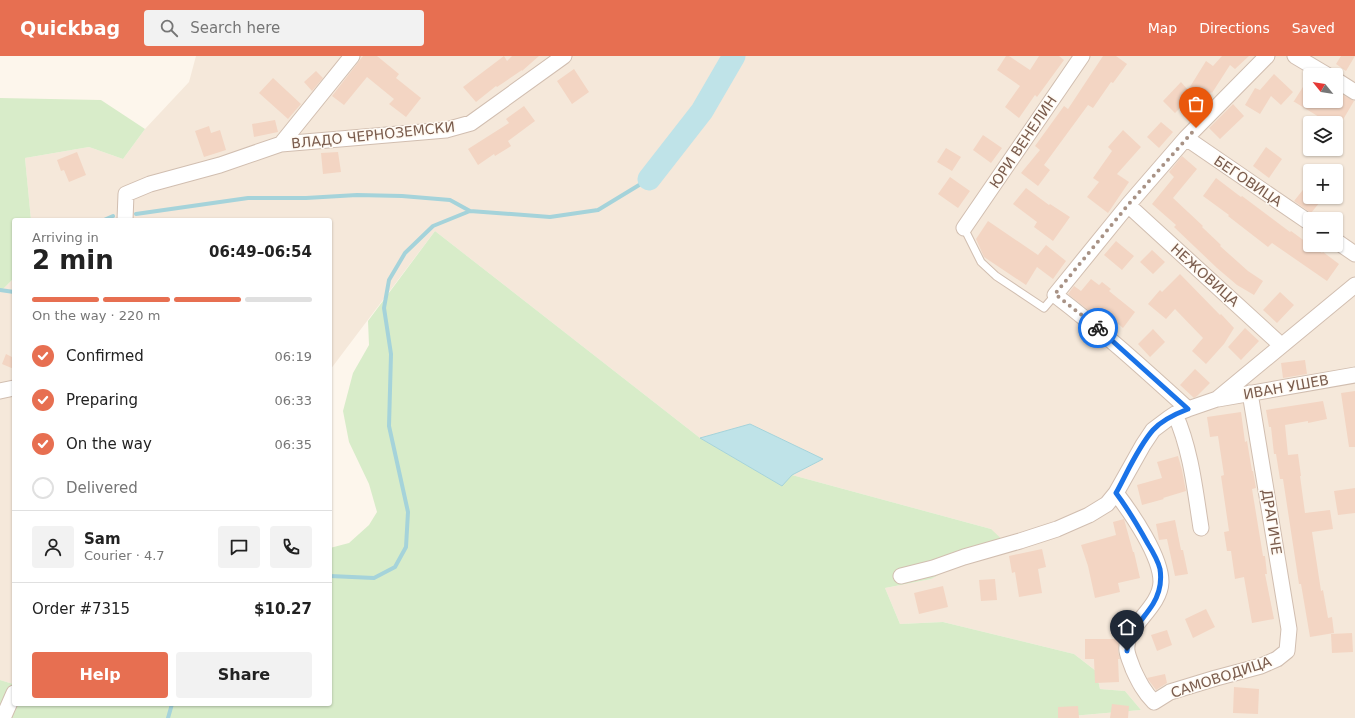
<!DOCTYPE html>
<meta charset="utf-8">
<style>
body{margin:0;font-family:"DejaVu Sans",sans-serif;background:#f2f2f2;color:#222;height:100vh;display:flex;flex-direction:column;font-size:15px;white-space:nowrap}
*{box-sizing:border-box;margin:0}
p{font-size:13px;color:#767676}
.icon{flex:none;width:22px;height:22px;fill:none;stroke:currentColor;stroke-width:2;stroke-linecap:round;stroke-linejoin:round}
.map{position:relative;flex:1;overflow:hidden}
.side{position:absolute;left:12px;top:162px;width:320px;height:488px;display:flex;flex-direction:column;background:#fff;border-radius:4px;box-shadow:0 1px 3px #0004}
.side>*{flex:none}
.needle{width:26px;rotate:300deg}
.controls{position:absolute;left:1303px;top:12px;display:grid;gap:8px}
.controls a{display:grid;place-items:center;width:40px;height:40px;border-radius:4px;background:#fff;box-shadow:0 1px 3px #0004;font-size:20px}
.pin{position:absolute;display:grid;place-items:center;width:34px;height:34px;color:#fff;margin:-41px -17px;border-radius:50% 50% 50% 0;rotate:-45deg;box-shadow:0 0 4px #0007}
.pin .icon{rotate:45deg}
.courier{position:absolute;display:grid;place-items:center;width:40px;height:40px;margin:-20px;border:3px solid #1a73e8;border-radius:50%;background:#fff;color:#222;box-shadow:0 1px 5px #0007}
.headline em{font-style:normal;font-weight:700}
.headline div{display:flex;flex-direction:column-reverse}
.headline{display:flex;align-items:center;justify-content:space-between;height:68px;padding:0 20px}
h1{font-size:26px;font-weight:700;line-height:30px}
.bar{display:grid;grid-template-columns:repeat(4,1fr);gap:6px 4px;align-content:center;height:48px;padding:0 20px}
.bar i{height:5px;border-radius:3px;background:#e0e0e0}
.bar .on{background:#e76f51}
.bar p{grid-column:span 4}
.line{display:flex;align-items:center;gap:10px;padding:0 20px;border-top:1px solid #e0e0e0}
.line div{flex:1}
.round{display:grid;place-items:center;flex:none;width:42px;height:42px;border-radius:4px;background:#f2f2f2}
ol{padding:0 20px;list-style:none}
li{display:flex;align-items:center;gap:12px;height:44px}
li p{margin-inline-start:auto}
li .icon{padding:4px;border-radius:50%;background:#e76f51;color:#fff;stroke-width:4}
li:last-child{color:#767676}
li i{width:22px;height:22px;border:2px solid #e0e0e0;border-radius:50%}
.primary-button{display:flex;gap:8px;margin-top:auto;padding:8px 20px}
.primary-button a{flex:1;height:46px;border-radius:4px;background:#e76f51;color:#fff;font-size:16px;font-weight:700;line-height:46px;text-align:center}
.primary-button a+a{background:#f2f2f2;color:#222}
header{display:flex;align-items:center;gap:24px;box-sizing:border-box;height:56px;padding:0 20px;background:#e76f51;color:#fff}
header strong{font-size:19px}
nav{display:flex;gap:22px;margin-inline-start:auto;font-size:14px}
.search{width:280px;height:36px;background:#f2f2f2;display:flex;align-items:center;gap:10px;box-sizing:border-box;padding:0 14px;border-radius:4px;color:#767676;font-size:15px}
.map>svg:first-child{display:block}
</style>
<header>
<strong>Quickbag</strong>
<div class="search"><svg class="icon" aria-label="search" viewBox="0 0 24 24"><circle cx="10" cy="10" r="6"/><path d="M15 15l6 6"/></svg>Search here</div>
<nav><a>Map</a><a>Directions</a><a>Saved</a></nav>
</header>
<div class="map">
<svg width="1355" height="662" viewBox="0 0 1355 662">
<rect width="100%" height="100%" fill="#fdf6ec"/>
<path fill="#f5e8da" fill-rule="evenodd" d="M196 0H1355V662H1060V661L1141 654 1125 635 1100 633 1096 615 1074 598 943 566 900 568 885 532 931 523 991 473 792 419 823 403 750 368 700 382 435 175 330 314V164H31L25 102 89 91 123 103 145 73 189 26ZM1310 19H1336V45H1310ZM1310 67H1336V93H1310ZM1310 115H1336V141H1310ZM1310 163H1336V189H1310Z
M14 222V625L13 628 0 624V236Z"/>
<path fill="#d8ecc9" d="M0 42 101 44 145 73 123 103 89 91 25 102 31 164H14V222L0 236Z
M435 175 700 382 781 429 792 419 991 473 1010 491 985 493 931 523 885 532 900 568 943 566 1074 598 1096 615 1100 633 1125 635 1141 654 1060 661V662H0V624L13 628 14 625V648H330V492L349 487 369 469 377 456 369 428 349 386 343 355 353 317 369 289 368 265Z"/>
<path fill="#bfe3e8" stroke="#a5d3da" d="M750 368 823 403 792 419 782 430 700 382Z"/>
<g fill="none" stroke-linecap="round" stroke-linejoin="round">
<path stroke="#a5d3da" stroke-width="4" d="M136 158 248 142H306L357 139 402 140 450 144 470 155
M104 164 113 160
M0 234 14 236
M330 520 374 522 395 511 406 491 408 456 389 370 391 298 384 252 389 224 405 197 433 170 470 155 550 161 598 154 649 123
M168 662 172 648"/>
<path stroke="#bfe3e8" stroke-width="23" d="M649 123 702 55 734 0"/>
</g>
<path fill="#f3d5c3" d="M363 0H377L399 18 396 22 421 42 406 61 389 48 394 43 367 21 344 49 332 40Z
M504 0 507 5 512 0H539L522 15V14L497 31 496 30 476 46 463 31Z
M1006 0H1009L1030 14 1039 0H1059L1064 4 1037 41 1035 39 1019 62 1005 51 1020 30 997 14Z
M1103 0H1116L1127 8 1113 27 1111 26 1093 52 1088 49 1044 109 1050 114 1038 130 1021 117 1040 94 1035 90 1064 50 1068 53Z
M1222 0H1249L1235 13 1230 9 1212 37 1211 36 1188 60 1180 52 1175 57 1163 45 1181 26 1188 34 1206 5 1213 10Z
M1341 0H1355L1346 15 1336 8Z
M574 13 589 36 572 48 557 25Z
M316 15 323 22 312 35 304 26Z
M1274 18 1293 36 1281 49 1271 40 1260 58 1245 49 1255 32 1260 34Z
M1310 20V45H1336V35L1354 45 1341 67H1329L1293 45H1294Z
M273 22 301 48 288 63 259 37Z
M1233 48 1244 60 1220 83 1209 72Z
M524 50 535 65 508 85 511 90 495 100 494 98 478 109 468 93 509 67 506 63Z
M275 64 278 76 254 81 252 68Z
M1161 66 1173 76 1159 92 1147 81Z
M209 70 211 77 220 74 226 94 204 101 195 75Z
M1123 74 1141 91 1117 118 1129 126 1108 157 1087 141 1099 126 1093 122 1112 95 1108 91Z
M983 79 1002 92 991 107 973 94Z
M1266 91 1282 103 1269 122 1253 110Z
M946 92 961 101 952 115 937 106Z
M77 96 86 119 69 126 64 114 61 115 57 104Z
M338 96 341 116 323 118 321 97Z
M1182 100 1197 113 1173 142 1203 170 1202 171 1221 189 1220 190 1248 215 1263 225 1254 239 1237 229 1217 212 1174 171 1176 169 1152 148 1174 121 1169 116Z
M950 121 970 135 958 152 938 138Z
M1216 122 1241 141 1242 140 1290 176 1291 175 1310 189 1322 197 1323 196 1339 208 1327 225 1272 187 1268 191 1228 160 1229 159 1203 140Z
M1310 125V141H1324L1311 157 1294 145Z
M1026 132 1049 149 1050 148 1070 161 1053 185 1034 171 1037 166 1013 148Z
M988 165 1038 199 1046 189 1066 205 1053 223 1037 211 1026 229 984 201 976 183Z
M1116 185 1134 200 1122 214 1104 199Z
M1152 194 1165 206 1153 218 1140 206Z
M1180 218 1220 259 1221 258 1234 272 1224 288 1206 308 1192 295 1203 282 1175 253 1166 263 1148 248 1160 234 1162 236Z
M1091 223 1099 229 1102 226 1111 233 1109 235 1135 256 1123 272 1103 255 1097 261 1068 238 1074 230 1081 235Z
M1280 236 1294 249 1277 267 1263 254Z
M1245 272 1259 285 1241 304 1228 291Z
M1153 273 1165 286 1150 301 1138 288Z
M6 298 14 302V313L2 308Z
M1305 304 1307 318 1283 322 1281 307Z
M1195 313 1210 327 1197 340 1194 342 1180 329Z
M1355 335V391H1349L1341 337Z
M1323 345 1327 363 1308 367V365L1285 369 1288 399 1298 398 1301 420H1300L1305 457 1330 454 1333 473 1312 476 1321 535 1323 534 1328 562 1332 561 1334 577 1310 581 1301 528H1299L1283 423H1280L1276 398H1274L1271 371H1269L1266 354Z
M1241 356 1245 386 1247 385 1252 415H1253L1256 432 1252 433 1263 500H1265L1267 518H1265L1274 563 1252 567 1244 521 1235 523 1231 495H1227L1224 476 1229 475 1221 420 1224 419 1218 380 1210 381 1207 361Z
M1178 400 1182 414 1186 435 1163 442 1164 443 1142 449 1137 429 1162 422 1157 406Z
M1355 432V457L1338 459 1334 435Z
M1124 463 1133 496H1134L1140 522 1118 527 1120 536 1095 542 1088 510 1081 489 1116 479 1113 466Z
M1175 464 1181 494H1183L1188 518 1175 520 1167 483 1159 484 1156 468Z
M1042 493 1046 511 1038 513 1042 537 1019 541 1015 516 1012 517 1009 500Z
M995 523 997 544 981 545 979 524Z
M943 530 948 551 919 558 914 537Z
M1206 553 1215 571 1193 582 1185 563Z
M1167 574 1172 589 1157 595 1151 579Z
M1352 577 1353 596 1332 597 1331 578Z
M1085 583H1119L1118 595 1120 603H1118L1119 626 1095 627 1094 603H1085Z
M1165 618 1167 627 1156 634 1147 622Z
M1234 631 1259 633 1258 658 1233 657Z
M1112 648 1129 650 1128 662H1110Z
M1078 650 1079 662H1058V651Z"/>
<g fill="none" stroke-linecap="round" stroke-linejoin="round">
<defs>
<path id="service" d="M964 172 981 206 996 220 1044 252 1055 239"/>
<path id="minor" d="M1295 0 1327 19
M1336 24 1355 36
M1186 82 1310 167
M281 88 446 74 471 67 564 0
M1128 149 1281 289
M125 164 126 138 150 128 220 109 281 88 352 0
M964 172 1082 0
M1336 185 1355 198
M0 335 14 332
M1218 343 1355 319
M1188 353C1144 313 1101 274 1055 239L1128 149 1186 82 1267 0
M1175 358C1191 394 1195 434 1201 472
M1116 437C1132 458 1161 500 1161 526 1160 553 1124 570 1127 595 1128 601 1131 607 1133 613 1139 626 1144 636 1154 646L1170 636 1216 622 1261 610 1277 603 1287 595 1289 573 1250 337
M901 520 933 512 964 501 1020 485 1057 473 1089 459 1107 448 1116 437 1143 389 1153 374 1169 362 1175 358 1188 353 1217 343 1355 229
M3 662 14 637"/>
</defs>
<use href="#service" stroke="#d1beb0" stroke-width="9"/>
<use href="#minor" stroke="#d1beb0" stroke-width="17"/>
<use href="#service" stroke="#fff" stroke-width="7"/>
<use href="#minor" stroke="#fff" stroke-width="15"/>
</g>
<g fill="none" stroke-linecap="round" stroke-linejoin="round">
<path stroke="#a89285" stroke-width="4" stroke-dasharray="0 7.2" d="M1098 272 1055 238 1128 149 1196 72"/>
<path stroke="#1a73e8" stroke-width="5" d="M1098 272 1188 353C1175 358 1162 364 1153 374 1138 391 1127 417 1116 437 1128 453 1138 470 1148 488 1153 496 1158 505 1160 513 1162 526 1159 538 1153 548 1143 564 1128 576 1127 595"/>
</g>
<g text-anchor="middle" stroke-width="3" stroke-linejoin="round" paint-order="stroke">
<g font-size="14" fill="#7a5c4d" stroke="#fffaf3">
<text transform="translate(373 79) rotate(-6)" y="5">ВЛАДО ЧЕРНОЗЕМСКИ</text>
<text transform="translate(1023 86) rotate(-56)" y="5">ЮРИ ВЕНЕЛИН</text>
<text transform="translate(1248 125) rotate(34)" y="5">БЕГОВИЦА</text>
<text transform="translate(1205 219) rotate(42)" y="5">НЕЖОВИЦА</text>
<text transform="translate(1286 331) rotate(-10)" y="5">ИВАН УШЕВ</text>
<text transform="translate(1272 466) rotate(81)" y="5">ДРАГИЧЕ</text>
<text transform="translate(1221 621) rotate(-18)" y="5">САМОВОДИЦА</text>
</g>
</g>
</svg>
<div class="controls">
<a><svg class="needle" viewBox="-14 -14 28 28"><path d="M0-13l5 13h-10z" fill="#e53935"/><path d="M0 13l5-13h-10z" fill="#767676"/></svg></a>
<a><svg class="icon" aria-label="layers" viewBox="0 0 24 24"><path d="M12 4l9 5-9 5-9-5zM3 14l9 5 9-5"/></svg></a>
<a>+</a>
<a>−</a>
</div>
<div class="pin" style="left:1196px;top:72px;background:#ea580c"><svg class="icon" aria-label="bag" viewBox="0 0 24 24"><path d="M5 8h14l-1 12H6zM9 8a3 3 0 0 1 6 0"/></svg></div>
<div class="pin" style="left:1127px;top:595px;background:#1f2937"><svg class="icon" aria-label="home" viewBox="0 0 24 24"><path d="M3 11l9-7 9 7M6 9v11h12V9"/></svg></div>
<div class="courier" style="left:1098px;top:272px"><svg class="icon" aria-label="bike" viewBox="0 0 24 24"><circle cx="6" cy="16" r="4"/><circle cx="18" cy="16" r="4"/><path d="M6 16l4-8h5l3 8M10 8l3 8H6M13 5h3"/></svg></div>
<section class="side">
<div class="headline"><div><h1>2 min</h1><p>Arriving in</p></div><em>06:49–06:54</em></div>
<div class="bar"><i class="on"></i><i class="on"></i><i class="on"></i><i></i><p>On the way · 220 m</p></div>
<ol>
<li><svg class="icon" aria-label="check" viewBox="0 0 24 24"><path d="M5 12l5 5 9-10"/></svg>Confirmed<p>06:19</p></li>
<li><svg class="icon" aria-label="check" viewBox="0 0 24 24"><path d="M5 12l5 5 9-10"/></svg>Preparing<p>06:33</p></li>
<li><svg class="icon" aria-label="check" viewBox="0 0 24 24"><path d="M5 12l5 5 9-10"/></svg>On the way<p>06:35</p></li>
<li><i></i>Delivered</li>
</ol>
<div class="line" style="height:72px"><a class="round"><svg class="icon" aria-label="person" viewBox="0 0 24 24"><circle cx="12" cy="8" r="4"/><path d="M4 21q1-7 8-7t8 7"/></svg></a><div><b>Sam</b><p>Courier · 4.7</p></div><a class="round"><svg class="icon" aria-label="chat" viewBox="0 0 24 24"><path d="M4 5h16v11H9l-5 4z"/></svg></a><a class="round"><svg class="icon" aria-label="phone" viewBox="0 0 24 24"><path d="M5 4h4l2 5-3 2q2 4 5 5l2-3 5 2v4C11 20 4 13 5 4z"/></svg></a></div>
<div class="line" style="height:52px"><div>Order #7315</div><b>$10.27</b></div>
<div class="primary-button"><a>Help</a><a>Share</a></div>
</section>
</div>
